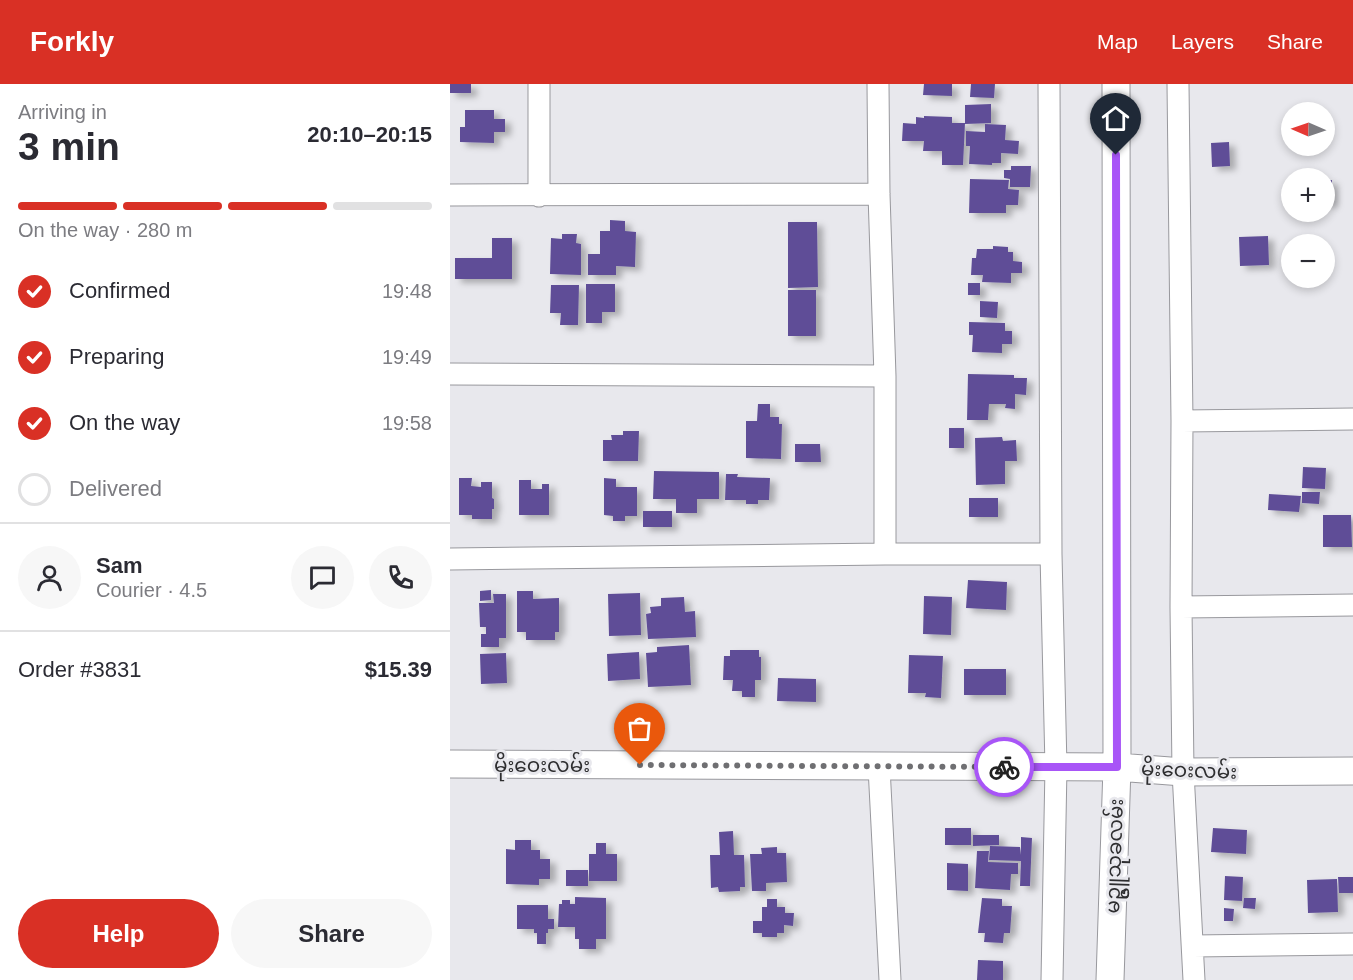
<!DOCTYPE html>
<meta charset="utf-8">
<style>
body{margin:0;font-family:Helvetica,"Noto Sans Myanmar",sans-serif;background:#f7f7f7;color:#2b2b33;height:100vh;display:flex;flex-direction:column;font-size:22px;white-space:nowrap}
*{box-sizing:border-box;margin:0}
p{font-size:20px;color:#7c7c81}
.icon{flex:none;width:33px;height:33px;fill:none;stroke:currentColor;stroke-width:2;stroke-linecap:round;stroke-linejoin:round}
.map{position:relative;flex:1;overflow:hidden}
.side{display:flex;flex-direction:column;background:#fff;width:450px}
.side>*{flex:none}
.needle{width:39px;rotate:272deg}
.buttons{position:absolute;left:831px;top:18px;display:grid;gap:12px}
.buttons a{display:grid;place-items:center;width:54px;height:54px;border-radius:50%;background:#fff;box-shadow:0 3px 9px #0003;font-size:30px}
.pin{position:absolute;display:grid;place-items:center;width:51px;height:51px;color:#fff;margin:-62px -26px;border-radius:50% 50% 50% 0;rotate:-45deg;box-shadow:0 0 6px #0007}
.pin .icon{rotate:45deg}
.courier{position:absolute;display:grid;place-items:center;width:60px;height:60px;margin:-30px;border:4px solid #a855f7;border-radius:50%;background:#fff;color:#222;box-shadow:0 2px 8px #0007}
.headline em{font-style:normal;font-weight:600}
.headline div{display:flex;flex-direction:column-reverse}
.headline{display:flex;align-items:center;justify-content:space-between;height:102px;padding:0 18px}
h1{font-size:39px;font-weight:600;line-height:45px}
.bar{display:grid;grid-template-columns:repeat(4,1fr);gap:9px 6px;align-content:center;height:72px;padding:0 18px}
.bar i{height:8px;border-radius:4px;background:#e1e1e2}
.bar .current{background:#d93025}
.bar p{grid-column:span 4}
.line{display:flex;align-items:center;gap:15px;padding:0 18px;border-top:2px solid #e1e1e2}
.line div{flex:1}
.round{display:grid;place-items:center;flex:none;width:63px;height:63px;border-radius:32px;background:#f7f7f7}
ol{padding:0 18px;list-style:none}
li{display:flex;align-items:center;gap:18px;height:66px}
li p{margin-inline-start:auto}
li .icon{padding:6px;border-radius:50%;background:#d93025;color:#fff;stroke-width:4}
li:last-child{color:#7c7c81}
li i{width:33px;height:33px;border:3px solid #e1e1e2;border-radius:50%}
.action{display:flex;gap:12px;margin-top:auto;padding:12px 18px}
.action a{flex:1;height:69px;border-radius:36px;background:#d93025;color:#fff;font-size:24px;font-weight:600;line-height:69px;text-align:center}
.action a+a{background:#f7f7f7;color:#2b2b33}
header{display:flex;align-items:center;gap:36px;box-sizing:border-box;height:84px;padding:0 30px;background:#d93025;color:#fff}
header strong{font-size:28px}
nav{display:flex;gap:33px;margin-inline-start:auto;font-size:21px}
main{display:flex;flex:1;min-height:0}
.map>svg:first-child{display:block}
</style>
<header>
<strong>Forkly</strong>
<nav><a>Map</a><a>Layers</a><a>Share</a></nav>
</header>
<main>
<section class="side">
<div class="headline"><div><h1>3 min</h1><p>Arriving in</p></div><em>20:10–20:15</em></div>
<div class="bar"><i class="current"></i><i class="current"></i><i class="current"></i><i></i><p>On the way · 280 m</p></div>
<ol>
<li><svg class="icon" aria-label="check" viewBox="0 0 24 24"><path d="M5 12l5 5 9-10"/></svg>Confirmed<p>19:48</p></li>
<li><svg class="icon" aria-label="check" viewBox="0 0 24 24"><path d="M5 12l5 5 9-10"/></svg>Preparing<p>19:49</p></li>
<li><svg class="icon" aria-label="check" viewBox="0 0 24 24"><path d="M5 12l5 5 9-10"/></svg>On the way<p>19:58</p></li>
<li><i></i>Delivered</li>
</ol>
<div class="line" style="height:108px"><a class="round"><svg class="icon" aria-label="person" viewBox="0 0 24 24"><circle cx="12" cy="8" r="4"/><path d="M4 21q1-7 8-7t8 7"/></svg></a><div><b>Sam</b><p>Courier · 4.5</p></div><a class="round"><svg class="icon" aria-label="chat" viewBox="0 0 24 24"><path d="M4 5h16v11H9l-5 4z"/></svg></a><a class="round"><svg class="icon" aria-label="phone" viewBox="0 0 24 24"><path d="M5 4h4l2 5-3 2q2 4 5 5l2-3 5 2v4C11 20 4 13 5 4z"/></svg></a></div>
<div class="line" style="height:78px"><div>Order #3831</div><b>$15.39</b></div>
<div class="action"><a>Help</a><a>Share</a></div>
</section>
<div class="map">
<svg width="903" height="896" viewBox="0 0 903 896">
<defs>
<filter id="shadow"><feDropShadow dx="6" dy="4" stdDeviation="3" flood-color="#0004"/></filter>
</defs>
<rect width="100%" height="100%" fill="#e8e8ed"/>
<path fill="#5f4e97" filter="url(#shadow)" d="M0 0H21V9H0Z
M474 0H502V12L473 11Z
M521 0H545L544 14 520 13Z
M541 20V39L515 40V21Z
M15 26H44V35H55V48H44V59L10 58V43H15Z
M474 32 502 33V39H515L513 81H492V67H473L474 57H452L453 39 466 40V33L474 34Z
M535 40 556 41 555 56 569 57 568 70 551 69V79H542V81L519 80 520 62H516V47L535 48Z
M779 58 780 82 762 83 761 59Z
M561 82H581L580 103H560V95L554 94V86H561Z
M520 95 559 96 558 105 569 106 568 121H556V129H519Z
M882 96V119L874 120V97Z
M160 136 175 137V147L186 148 185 183 166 182V191H138V170H150V147H160Z
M338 138H367L368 203 338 204Z
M112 150H127L126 159 131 160V191L100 190 101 154 112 155Z
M818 152 819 181 790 182 789 153Z
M42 154H62V195H5V174H42Z
M543 162 558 163V168H563V177L572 178V189H561V199L532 198 533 191H521L522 174H526L527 165H543Z
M518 199H530V211H518Z
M136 200H165V228H152V239H136Z
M101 201H129L128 241H110L111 229H100Z
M338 206H366V252H338Z
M530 217 548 218 547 234 530 233Z
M519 238 555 239V247H562V260H552V269L522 268 523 251H519Z
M518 290 564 291V294H577L576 311 565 310V325L555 324 556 320H539L538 336H517Z
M308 320H320V333H329V340H332L331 375 296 374V337H307Z
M499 344H514V364H499Z
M173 347H189L188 377H153V356H162L161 351H173Z
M552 353 553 357 566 356 567 377H555V400L526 401 525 354Z
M345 360H370L371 378H345Z
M853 383 876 384 875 405 852 404Z
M204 387 269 388V415H247V429H226V415H203Z
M276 390H288L287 393 320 394 319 416H308V420H296V416H275Z
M9 394H22L21 402 31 403V398H42V414L44 415V425H42V435H22V431H9Z
M154 394 166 395V403H187V432H175V437H163V432L154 431Z
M69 396H81V405H92V400H99V431H69Z
M852 408H870L869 420 852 419Z
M819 410 851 412 849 428 818 426Z
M519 414H548V433H519Z
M193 427H222V443H193Z
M873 431H901L902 463H873Z
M518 496 557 498 556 526 516 524Z
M41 506V516L30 517V507Z
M67 507H83V515L109 514V548H105V556H76V548H67Z
M190 509 191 551 159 552 158 510Z
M43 510H56V554H49V563H31V550H36V543H30L29 519H44Z
M474 512 502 513 501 551 473 550Z
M234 513 235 528 245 527 246 553 198 555 196 530 201 529 200 523 211 522V514Z
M239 561 241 601 198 603 196 569 207 568V563Z
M280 566H309V573H311V596H305V613H292V607H282L283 596H273L274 572H280Z
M189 568 190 595 158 597 157 570Z
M56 569 57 599 31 600 30 570Z
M459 571 493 572 491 614 475 613 476 609H458Z
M514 585H556V611H514Z
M328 594 366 595V618L327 617Z
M495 744H521V761H495Z
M763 744 797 746 796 770 761 768Z
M283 747 284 771H294L295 803H290V807L269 808 268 803 261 804 260 771H270L269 748Z
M523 751H549V761L523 762Z
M571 753 582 754 580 802H570L571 777 539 776 540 762 570 763 571 771Z
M65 756H81V766H90V775H100V795H89V801L56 800V765L65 766Z
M146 759H156V770H167V797H139V770H146Z
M327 763V769H336L337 798 316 799V807H302L300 770H312L311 764Z
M527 767H539L538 778 568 779V790H561L560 806 525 804Z
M497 779 518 780V807L497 806Z
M116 786H138V802H116Z
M775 792 793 793 792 817 774 816Z
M888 793H903V809H889Z
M887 795 888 828 858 829 857 796Z
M125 813 156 814V855H146V865H129V855H125V843H108L109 820H112V816H120V820H125Z
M532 814 552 815V822H562L560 849H554L553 859 534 858 535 849H528Z
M794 814H806L805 825 793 824Z
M317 815H327V823H335V829H344L343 842 334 841V849H327V853H312V849H303V837H312V823H317Z
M67 821H98V835H104V845H98V849H96V860H87V849H84V845H67Z
M774 824 784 825 783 837H774Z
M528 876 553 877V896H527Z"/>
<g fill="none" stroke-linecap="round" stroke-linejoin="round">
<defs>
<path id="minor" d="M89 0V112
M428 0 429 110 435 292V470H601
M599 0 601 470 606 683 602 896
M728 0 732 337 731 523 733 688 744 896
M0 111 429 110
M0 290 435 292
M732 337 903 335
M0 475 435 470
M731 523 903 521
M429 683 440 896
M743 862 903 860"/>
<path id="tertiary" d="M0 680 667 683 733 688 903 687
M660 896 667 683 666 0"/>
</defs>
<use href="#minor" stroke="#98989d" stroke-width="23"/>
<use href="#tertiary" stroke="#98989d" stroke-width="29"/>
<use href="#minor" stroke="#fff" stroke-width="21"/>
<use href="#tertiary" stroke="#fff" stroke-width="27"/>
</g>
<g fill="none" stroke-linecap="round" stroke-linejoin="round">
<path stroke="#6f6f72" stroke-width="6" stroke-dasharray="0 10.8" d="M190 681 554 683"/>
<path stroke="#a855f7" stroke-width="8" d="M554 683H667L666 71"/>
</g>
<g text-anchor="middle" stroke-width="6" stroke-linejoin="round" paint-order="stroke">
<g font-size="20" fill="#2e2e30" stroke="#e8e8ed">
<text x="92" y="688">မိုးဝေးလမ်း</text>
<text transform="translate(739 686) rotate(2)" y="7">မိုးဝေးလမ်း</text>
<text transform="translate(664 772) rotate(-88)" y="7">မဥ္ဇူသုခလမ်း</text>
</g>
</g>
</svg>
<div class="buttons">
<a><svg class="needle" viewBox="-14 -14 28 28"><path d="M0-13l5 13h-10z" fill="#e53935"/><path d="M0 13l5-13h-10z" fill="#7c7c81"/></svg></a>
<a>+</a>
<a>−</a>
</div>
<div class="pin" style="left:190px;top:681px;background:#ea580c"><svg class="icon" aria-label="bag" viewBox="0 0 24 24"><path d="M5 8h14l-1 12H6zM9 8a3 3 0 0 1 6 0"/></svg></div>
<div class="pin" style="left:666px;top:71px;background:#1f2937"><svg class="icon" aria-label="home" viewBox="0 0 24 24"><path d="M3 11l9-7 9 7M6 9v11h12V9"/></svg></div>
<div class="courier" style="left:554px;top:683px"><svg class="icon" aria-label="bike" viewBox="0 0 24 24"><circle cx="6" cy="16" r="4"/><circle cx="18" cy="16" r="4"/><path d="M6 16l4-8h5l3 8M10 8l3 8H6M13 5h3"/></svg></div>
</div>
</main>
